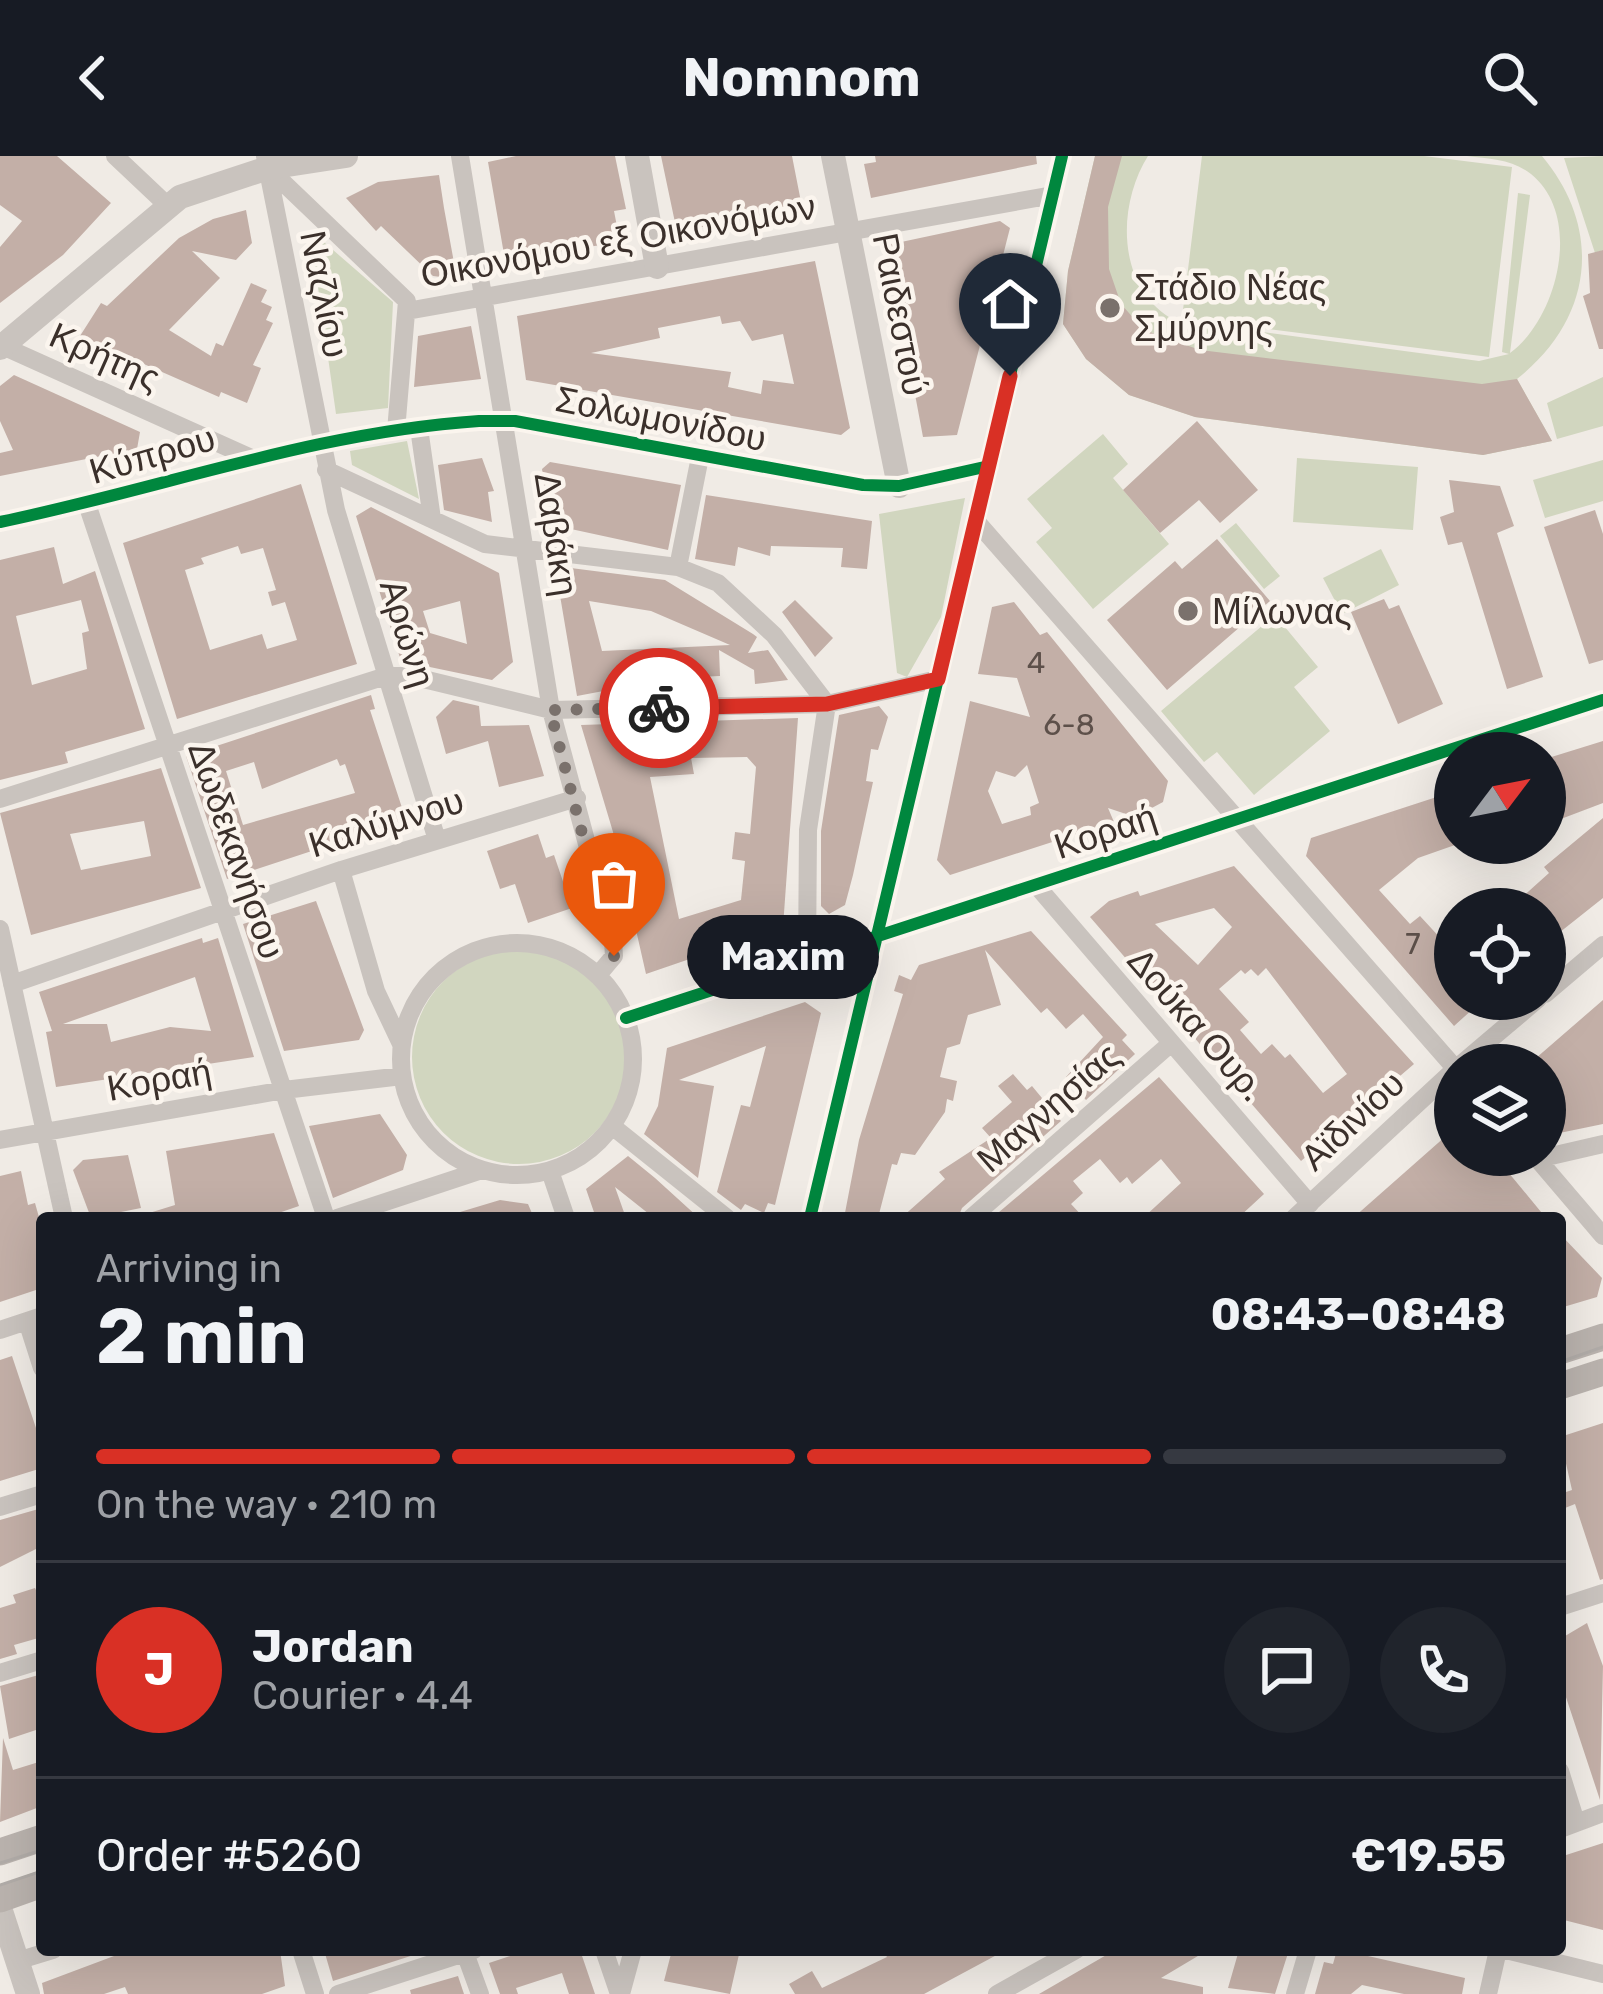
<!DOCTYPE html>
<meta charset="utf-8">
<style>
body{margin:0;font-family:Rubik,sans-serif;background:#20242c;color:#f1f3f6;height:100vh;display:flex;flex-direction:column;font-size:45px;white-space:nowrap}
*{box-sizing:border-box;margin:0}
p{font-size:39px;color:#9ea1a6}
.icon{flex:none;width:66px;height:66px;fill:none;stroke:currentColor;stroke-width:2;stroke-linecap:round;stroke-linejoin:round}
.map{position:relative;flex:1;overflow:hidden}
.sheet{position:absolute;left:36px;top:1056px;width:1530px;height:744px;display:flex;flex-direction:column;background:#171b24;border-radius:12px;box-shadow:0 12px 48px #0002}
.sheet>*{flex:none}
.needle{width:78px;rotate:58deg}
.buttons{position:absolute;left:1434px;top:576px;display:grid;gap:24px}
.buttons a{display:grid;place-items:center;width:132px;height:132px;border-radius:50%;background:#171b24;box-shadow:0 12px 48px #0002;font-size:60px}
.pin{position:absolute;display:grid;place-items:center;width:102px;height:102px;color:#fff;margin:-123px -51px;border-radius:50% 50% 50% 0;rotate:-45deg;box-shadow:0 0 12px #0007}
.pin .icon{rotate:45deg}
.courier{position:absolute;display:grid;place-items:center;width:120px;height:120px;margin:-60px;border:9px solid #d93025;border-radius:50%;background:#fff;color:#222;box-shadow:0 3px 15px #0007}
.bubble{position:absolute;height:84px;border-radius:42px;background:#171b24;box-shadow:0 12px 48px #0002;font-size:39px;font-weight:700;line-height:84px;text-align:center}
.overview em{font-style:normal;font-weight:700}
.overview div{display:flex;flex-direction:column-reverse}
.overview{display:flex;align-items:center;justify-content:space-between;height:204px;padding:0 60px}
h1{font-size:78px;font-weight:700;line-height:90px}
.bar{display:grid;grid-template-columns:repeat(4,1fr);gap:18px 12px;align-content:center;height:144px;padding:0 60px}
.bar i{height:15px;border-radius:9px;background:#363941}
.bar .on{background:#d93025}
.bar p{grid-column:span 4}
.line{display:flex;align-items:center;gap:30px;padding:0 60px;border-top:3px solid #363941}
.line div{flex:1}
.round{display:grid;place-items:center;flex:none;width:126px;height:126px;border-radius:63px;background:#20242c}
header{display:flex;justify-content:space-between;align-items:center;height:156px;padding:0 60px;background:#171b24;font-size:54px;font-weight:700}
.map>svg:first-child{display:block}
</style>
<header><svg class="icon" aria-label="back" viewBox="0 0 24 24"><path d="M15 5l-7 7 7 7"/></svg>Nomnom<svg class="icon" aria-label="search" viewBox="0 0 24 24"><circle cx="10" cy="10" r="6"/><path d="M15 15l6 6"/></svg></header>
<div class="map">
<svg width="1603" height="1838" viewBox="0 0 1603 1838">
<rect width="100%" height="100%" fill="#f0ebe5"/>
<path fill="#d1d6bf" d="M1095 0H1148C1116 51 1117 133 1174 164L1479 205 1509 198 1502 196 1518 37 1530 39 1510 197C1557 163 1584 61 1531 18 1512 3 1490 3 1467 0H1542C1603 73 1594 162 1517 223L1552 285 1483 299 1195 261 1129 239 1086 203 1063 168 1068 115Z
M1202 0H1424L1512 11 1489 201 1182 162Z
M1603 0V94L1595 97 1564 2Z
M310 74 393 146 388 252 336 258Z
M1603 221V270L1557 283 1547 247Z
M1103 278 1128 308 1113 322 1169 388 1093 453 1036 386 1052 372 1027 343Z
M407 285 419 343 352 309 350 295Z
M1297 302 1418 311 1413 374 1293 366Z
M1603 304V345L1545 362 1533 324Z
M965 342 941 461 907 521 897 517 879 358Z
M1236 367 1280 420 1264 433 1220 380Z
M1381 393 1399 429 1342 458 1323 422Z
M1275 459 1318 511 1294 531 1330 575 1254 639 1217 596 1204 606 1161 555Z
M412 901a107 107 0 1 1 214 0a107 107 0 1 1-214 0Z"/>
<path fill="#c3afa7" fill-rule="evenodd" d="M0 0H57L111 47 63 99 0 147V91L22 65 0 49Z
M516 0H615L626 53 614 55 620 86 505 104 488 6Z
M661 0H792L802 51 677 76Z
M875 0H1036L1037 8 871 42 864 8 876 6Z
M1095 0H1122L1108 51 1109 113 1121 148 1144 174 1200 194 1482 228 1517 223 1552 285 1483 299 1195 261 1129 239 1086 203 1063 168 1068 115Z
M439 19 444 52 457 123 433 120 381 70 376 75 346 42 378 26Z
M246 54 252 87 236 104 192 95 220 122 169 174 211 200 216 187 223 190 251 127 267 134 261 146 272 151 266 164 273 167 253 209 261 212 247 247 221 236 219 241 80 180 101 147 107 150 179 82 213 63Z
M1000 65 1010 72 957 279 923 281 887 89Z
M1603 94V193H1599L1583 140 1590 137 1588 98Z
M815 105 850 272 841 279 526 224 517 160ZM720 160 722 168 740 165 752 185 783 178 794 228 763 224 761 238 728 231 731 216 591 197 660 182 658 172Z
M471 170 481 223 414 231 418 180Z
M14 219 140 276 137 293 0 320V297L13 294 0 265V230Z
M1197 265 1258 334 1220 367 1199 344 1160 377 1123 334Z
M482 302 494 335 488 336 492 366 444 354 438 309Z
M550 306 681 329 668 394 557 370 559 358 549 356 553 336 545 334 542 313Z
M1449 324 1500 330 1514 370 1497 377 1543 521 1507 533 1462 386 1448 389 1440 361 1454 356Z
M301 328 357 508 177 563 123 387ZM238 390 241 398 263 392 276 434 268 436 272 450 285 446 297 484 267 493 262 478 210 494 185 414 204 408 201 402Z
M706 339 872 365 867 413 841 411 843 392 771 390 770 400 738 391 735 410 695 403Z
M371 351 499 417 513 506 492 524 401 505 356 360ZM460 445 467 488 430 477 423 455Z
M1595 354 1603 378V504L1589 508 1544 371Z
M1217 383 1270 445 1167 534 1107 464 1175 405 1182 413Z
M54 391 63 428 95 415 145 573 65 596 68 607 0 624V404ZM81 444 89 475 82 477 87 513 32 529 16 460Z
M555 410 665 424 753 478 757 481 748 497 768 494 788 524 755 528 754 514 719 494 720 520 674 522 675 535 615 539 614 533 577 540ZM589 445 651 455 730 489 602 495Z
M1384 443 1389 453 1399 449 1443 548 1398 568 1351 456Z
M795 444 833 482 815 501 782 456Z
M1014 446 1040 479 1047 476 1168 625 1163 646 1135 661 1108 652 1114 666 950 719 937 704 970 545 1030 561 1017 522 978 518 992 451ZM1027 609 1039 647 1030 651 1031 659 1002 668 988 635 996 615 1015 621Z
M371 539 375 553 370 554 406 664 227 723 186 600ZM337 603 340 610 345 608 355 637 243 669 226 615 254 606 262 633Z
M453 544 479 550 481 570 529 569 544 620 499 631 488 585 446 598 436 561Z
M879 550 888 561 878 594 871 593 866 625 873 626 853 719 845 749 829 758 821 750V675L839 559Z
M798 562 783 771 646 818 616 686 581 569ZM747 601 756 611 750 678 735 676 732 703 745 705 741 744 679 763 650 621 694 618 691 602Z
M1603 585V647L1545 669V603Z
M161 612 201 732 31 779 0 657ZM144 665 151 700 81 714 70 678Z
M1455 635V689L1418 702 1379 734 1410 768 1420 760 1455 798V843H1484L1454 870 1306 700 1311 682Z
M1603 662V742L1545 788V753H1509L1549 717 1544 711Z
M538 678 546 702 554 699 572 752 528 767 515 728 500 733 487 695Z
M1234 710 1414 908 1301 1005 1090 761 1109 745 1138 735 1140 740ZM1214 752 1232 771 1198 809 1155 768ZM1266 812 1347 918 1323 937 1290 898 1285 902 1272 888 1261 898 1240 874 1249 866 1219 833 1241 814 1245 818 1251 813 1258 820Z
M316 745 364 874 359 884 284 895 243 768Z
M1031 775 1127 879 1122 884 1135 898 1086 944 1066 921 1103 881 1083 858 1066 873 1047 852 1041 857 985 794 1001 849 968 859 960 888 947 892 940 921 957 925 953 945 947 943 945 956 915 999 901 997 897 1009 892 1008 878 1062H844L859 984 903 838 894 835 899 819 911 824 919 809Z
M202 782 203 787 218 782 254 901 56 931 46 876 52 875 39 836ZM195 821 211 875 170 871 111 886 107 868H63Z
M1603 844V968L1545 980V909H1528Z
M805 846 821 857 775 1049 768 1047 764 1057 745 1048 741 1054 717 1036 741 949 750 951 766 890 679 924 714 930 698 1022 644 978 658 950 667 892Z
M1013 918 1027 934 1032 930 1061 965 962 1052 958 1062H901L945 1023 939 1016 991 982 982 972 1012 946 998 930Z
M1159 921 1264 1038 1238 1062H1143L1181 1027 1161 1003 1132 1028 1127 1021 1120 1027 1100 1003 1073 1025 1083 1037 1071 1048 1084 1062H992Z
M380 958 407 999 403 1014 333 1042 309 970Z
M1455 972V999H1494L1546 1062H1353Z
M274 977 299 1050 264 1062H146V1058L175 1049 166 995Z
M128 999 141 1052 91 1062 73 1014 83 1004Z
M628 1000 655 1022 699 1062H654L615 1031 626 1062H596L586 1033Z
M21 1015 28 1049 35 1047 42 1072V1132L0 1146V1020Z
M500 1044 528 1048 534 1062H440Z
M1560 1078 1602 1122 1597 1141 1560 1152Z
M12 1200 42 1290V1312L0 1325V1204Z
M1603 1267V1423L1600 1424 1575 1348 1560 1354V1338L1572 1334 1560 1281Z
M42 1352V1390L0 1411V1364Z
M35 1432 42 1447V1481L14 1489 17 1498 0 1503V1452L16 1447 13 1439Z
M1587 1467 1603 1510 1600 1644 1560 1523V1483Z
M42 1518V1572L9 1583 0 1530Z
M3 1582 13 1614 42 1605V1650L0 1666Z
M1603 1687V1774L1560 1763V1701Z
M130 1794H280L285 1830 262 1838H128L125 1831 104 1838H44L42 1827Z
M324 1794H422L423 1796 333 1825Z
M528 1794H580L595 1838H569L562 1817 516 1832 518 1838H500L489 1807Z
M672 1794H740L730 1838 664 1825Z
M882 1794H1006L924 1838H795L789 1828 812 1815 822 1832 887 1801Z
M1115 1794H1208L1161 1822 1203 1831V1838H1039Z
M1239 1794H1289L1275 1838 1228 1832Z
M1337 1794H1369L1368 1800 1465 1822 1462 1838H1404L1362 1829 1351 1838H1315L1324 1806 1333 1808Z
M458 1820 464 1838H411L410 1834Z"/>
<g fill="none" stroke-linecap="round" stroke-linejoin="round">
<path stroke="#c9c3be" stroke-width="18" d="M115 0 168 50
M265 0 336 354 437 684
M460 0 551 554 613 785 614 800 598 819
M268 12 407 145 396 275
M407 155 1053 39
M0 189 249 301
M419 272 432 363
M326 314 485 388 678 411 718 427 774 479 827 548 808 674 807 804
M87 348 326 1062
M976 365 1455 912
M0 366C160 333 314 276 479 265H515L863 329 899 330 989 310
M678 411 700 301
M0 643 386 520H411L551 554 827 548 938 523
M341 714 376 835 401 888
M1036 729 1310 1048
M0 773 64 1062
M401 903a116 116 0 1 1 232 0a116 116 0 1 1-232 0Z
M12 828 341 714 577 642
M1545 838 1603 789
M626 862 1603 544
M1460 909 1538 843
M612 970 727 1062
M0 984 284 934 402 920
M1534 999 1603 1080
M1538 1003 1603 988
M550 1015 566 1062
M337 1062 482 1014
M810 1062 1062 0
M971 1062 1169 889
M1294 1062 1455 913
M27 1165 42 1212
M0 1174 42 1160
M0 1351 42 1338
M1560 1451 1603 1437
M0 1517 42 1504
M1560 1615 1576 1666
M1560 1673 1603 1657
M301 1794 315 1838
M604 1794 619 1838
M1506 1794 1603 1818
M465 1797 480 1838
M17 1805 53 1794
M338 1838 474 1794
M621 1838 633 1794
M997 1838 1076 1794
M1295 1838 1308 1794
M1488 1838 1498 1794"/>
<path stroke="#c9c3be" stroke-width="24" d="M637 0 657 111
M833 0 899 330
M0 192 180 41 268 12 346 0
M0 1752 28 1838"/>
<path stroke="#bab3ae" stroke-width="27" d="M1560 1195 1603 1181
M1560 1230 1603 1216
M0 1696 42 1682
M0 1743 42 1728"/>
<path stroke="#b1aca8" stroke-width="3" d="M1560 1206 1603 1191
M0 1707 42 1694
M0 1729 42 1715"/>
<defs>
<path id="cycleway" d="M0 366C160 333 314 276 479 265H515L863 329 899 330 989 310
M626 862 1603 544
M810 1062 1062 0"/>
</defs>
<use href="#cycleway" stroke="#fbf5ee" stroke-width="20"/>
<use href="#cycleway" stroke="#00873e" stroke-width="12"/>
</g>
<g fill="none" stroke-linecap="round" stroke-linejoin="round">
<path stroke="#7a716c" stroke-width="12" stroke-dasharray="0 21.6" d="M614 800 550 554 659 552"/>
<path stroke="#d93025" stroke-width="15" d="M659 552 827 548 938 523 1010 220"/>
</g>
<g fill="#7a716c" stroke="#fbf5ee" stroke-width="4.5">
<circle cx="1110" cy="152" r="12"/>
<circle cx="1188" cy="455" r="12"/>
</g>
<g text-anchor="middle" stroke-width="9" stroke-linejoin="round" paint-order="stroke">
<g font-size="30" fill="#5d504a">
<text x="1036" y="517">4</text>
<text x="1069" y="579">6-8</text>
<text x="1413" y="798">7</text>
</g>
<g font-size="36" fill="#3b302b" stroke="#fbf5ee">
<text transform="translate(618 84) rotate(-10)" y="13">Οικονόμου εξ Οικονόμων</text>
<text transform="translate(325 138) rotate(79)" y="13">Ναζλίου</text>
<text transform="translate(901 158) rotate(79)" y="13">Ραιδεστού</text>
<text transform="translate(105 200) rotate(24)" y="13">Κρήτης</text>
<text transform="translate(661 262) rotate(11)" y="13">Σολωμονίδου</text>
<text transform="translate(152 298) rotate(-16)" y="13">Κύπρου</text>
<text transform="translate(557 378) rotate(81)" y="13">Δαβάκη</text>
<text transform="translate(408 477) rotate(73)" y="13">Αρώνη</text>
<text transform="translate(386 666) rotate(-17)" y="13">Καλύμνου</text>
<text transform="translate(1105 675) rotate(-18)" y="13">Κοραή</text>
<text transform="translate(237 694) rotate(71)" y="13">Δωδεκανήσου</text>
<text transform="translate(1197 868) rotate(49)" y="13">Δούκα Ουρ.</text>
<text transform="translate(159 923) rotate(-10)" y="13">Κοραή</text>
<text transform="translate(1048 951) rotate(-41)" y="13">Μαγνησίας</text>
<text transform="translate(1352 964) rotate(-43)" y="13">Αϊδινίου</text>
</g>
<g font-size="36" fill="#3b302b" stroke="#fbf5ee" text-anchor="start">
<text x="1134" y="144">Στάδιο Νέας<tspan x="1134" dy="41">Σμύρνης</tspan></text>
<text x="1212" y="468">Μίλωνας</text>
</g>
</g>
</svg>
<div class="buttons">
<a><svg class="needle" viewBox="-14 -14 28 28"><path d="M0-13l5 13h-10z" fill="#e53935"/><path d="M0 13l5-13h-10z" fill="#9ea1a6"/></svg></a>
<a><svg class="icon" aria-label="locate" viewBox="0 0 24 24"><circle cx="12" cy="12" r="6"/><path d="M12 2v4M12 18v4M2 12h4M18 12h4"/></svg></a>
<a><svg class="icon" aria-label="layers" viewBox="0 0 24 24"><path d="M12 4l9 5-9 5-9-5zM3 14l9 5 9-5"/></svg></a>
</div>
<div class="pin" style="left:614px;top:800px;background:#ea580c"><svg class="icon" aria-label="bag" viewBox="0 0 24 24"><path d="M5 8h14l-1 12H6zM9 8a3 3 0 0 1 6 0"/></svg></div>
<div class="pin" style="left:1010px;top:220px;background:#1f2937"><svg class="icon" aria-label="home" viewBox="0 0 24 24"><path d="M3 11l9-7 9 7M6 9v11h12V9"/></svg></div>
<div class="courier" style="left:659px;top:552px"><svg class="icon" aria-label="bike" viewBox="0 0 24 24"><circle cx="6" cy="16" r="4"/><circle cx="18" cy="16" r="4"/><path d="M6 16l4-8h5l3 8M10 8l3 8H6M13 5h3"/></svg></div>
<div class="bubble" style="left:687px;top:759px;width:192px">Maxim</div>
<section class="sheet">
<div class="overview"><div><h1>2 min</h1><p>Arriving in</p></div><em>08:43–08:48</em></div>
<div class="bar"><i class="on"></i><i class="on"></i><i class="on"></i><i></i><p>On the way · 210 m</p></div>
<div class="line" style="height:216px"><b class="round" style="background:#d93025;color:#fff">J</b><div><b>Jordan</b><p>Courier · 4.4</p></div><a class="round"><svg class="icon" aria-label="chat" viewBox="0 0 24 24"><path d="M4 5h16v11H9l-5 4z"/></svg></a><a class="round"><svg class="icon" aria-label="phone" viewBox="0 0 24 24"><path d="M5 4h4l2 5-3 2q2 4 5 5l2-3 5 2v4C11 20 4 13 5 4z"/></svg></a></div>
<div class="line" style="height:156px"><div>Order #5260</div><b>€19.55</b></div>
</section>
</div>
